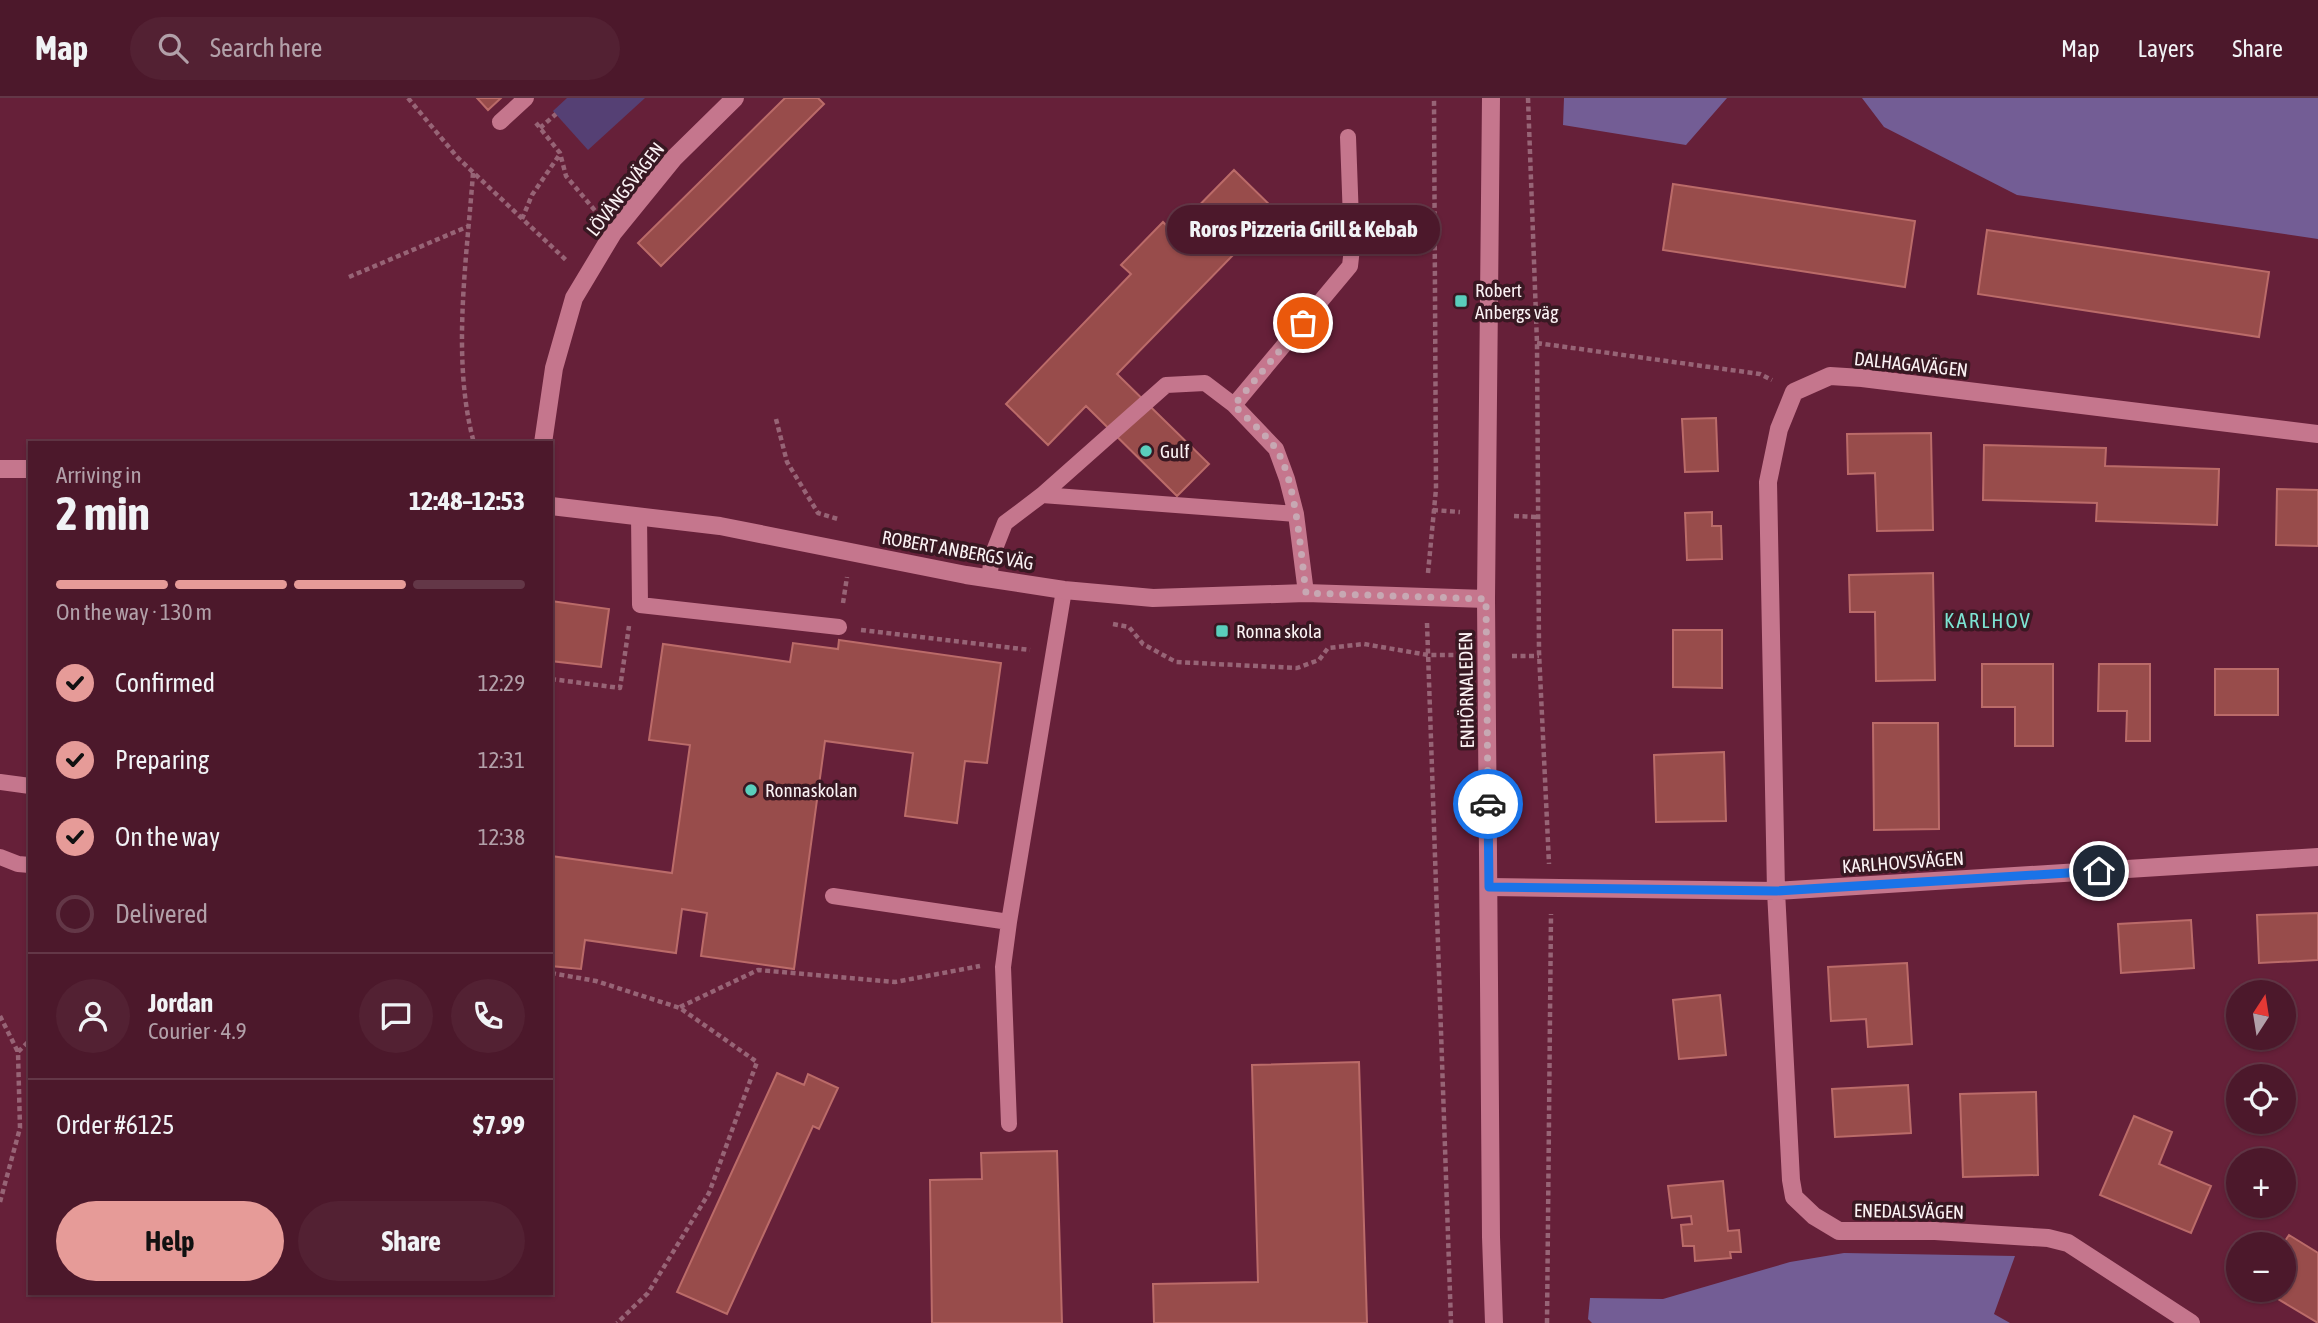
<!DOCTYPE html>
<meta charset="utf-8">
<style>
body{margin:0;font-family:"Asap Condensed",sans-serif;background:#532133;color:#f1f3f6;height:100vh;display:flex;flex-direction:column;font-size:26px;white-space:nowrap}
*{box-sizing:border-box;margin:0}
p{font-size:23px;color:#b2a0a9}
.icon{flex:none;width:38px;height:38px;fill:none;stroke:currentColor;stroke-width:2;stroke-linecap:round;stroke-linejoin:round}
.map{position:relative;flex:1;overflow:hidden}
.panel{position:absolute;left:28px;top:343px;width:525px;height:854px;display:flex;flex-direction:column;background:#4c182b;border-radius:0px;box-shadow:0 2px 5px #0004,0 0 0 2px #633747}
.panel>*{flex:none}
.needle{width:46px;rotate:12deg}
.buttons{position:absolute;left:2226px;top:882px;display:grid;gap:14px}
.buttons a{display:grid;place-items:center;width:70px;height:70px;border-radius:50%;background:#4c182b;box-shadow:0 2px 5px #0004,0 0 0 2px #633747;font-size:35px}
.pin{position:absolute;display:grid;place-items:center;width:60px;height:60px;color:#fff;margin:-30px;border:4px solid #fff;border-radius:50%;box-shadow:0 2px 7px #0007}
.courier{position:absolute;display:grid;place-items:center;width:70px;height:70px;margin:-35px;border:5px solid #1a73e8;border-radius:50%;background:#fff;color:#222;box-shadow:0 2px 9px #0007}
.bubble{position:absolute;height:49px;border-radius:24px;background:#4c182b;box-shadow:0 2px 5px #0004,0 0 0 2px #633747;font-size:23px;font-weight:700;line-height:49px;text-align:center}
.headline em{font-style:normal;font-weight:700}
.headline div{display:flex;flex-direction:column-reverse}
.headline{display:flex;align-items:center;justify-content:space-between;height:119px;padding:0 28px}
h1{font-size:46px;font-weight:700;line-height:52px}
.bar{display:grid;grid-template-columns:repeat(4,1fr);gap:10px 7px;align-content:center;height:84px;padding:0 28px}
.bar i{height:9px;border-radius:5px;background:#633747}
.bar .selected{background:#e69b98}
.bar p{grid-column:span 4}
.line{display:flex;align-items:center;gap:18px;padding:0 28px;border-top:2px solid #633747}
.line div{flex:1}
.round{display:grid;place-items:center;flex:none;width:74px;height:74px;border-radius:37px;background:#532133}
ol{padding:0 28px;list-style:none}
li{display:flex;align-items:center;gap:21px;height:77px}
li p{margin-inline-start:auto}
li .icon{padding:7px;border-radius:50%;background:#e69b98;color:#111;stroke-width:4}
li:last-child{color:#b2a0a9}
li i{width:38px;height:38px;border:4px solid #633747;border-radius:50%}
.primary-button{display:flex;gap:14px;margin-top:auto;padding:14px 28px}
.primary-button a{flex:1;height:80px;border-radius:42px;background:#e69b98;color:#111;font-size:28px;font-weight:700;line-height:80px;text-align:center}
.primary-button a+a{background:#532133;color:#f1f3f6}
header{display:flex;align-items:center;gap:42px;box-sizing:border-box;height:98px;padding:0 35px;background:#4c182b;border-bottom:2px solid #633747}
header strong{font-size:33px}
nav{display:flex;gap:38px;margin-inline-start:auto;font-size:24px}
.search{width:490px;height:63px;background:#532133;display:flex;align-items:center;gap:18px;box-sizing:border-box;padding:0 24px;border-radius:38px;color:#b2a0a9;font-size:26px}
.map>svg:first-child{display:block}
</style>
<header>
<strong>Map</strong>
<div class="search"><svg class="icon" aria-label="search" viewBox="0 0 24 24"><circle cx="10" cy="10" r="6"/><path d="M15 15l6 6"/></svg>Search here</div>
<nav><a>Map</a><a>Layers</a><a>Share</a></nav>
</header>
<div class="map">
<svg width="2318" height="1225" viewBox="0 0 2318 1225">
<rect width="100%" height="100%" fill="#662039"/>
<path fill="#554074" d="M567 0H645L588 52 553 13Z"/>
<path fill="#735d95" d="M1564 0H1727L1686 47 1563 27Z
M1862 0H2318V141L2017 97 1884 29Z
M1844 1155 2015 1158 1994 1216 2010 1225H1592L1588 1221 1590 1200 1663 1201 1790 1164Z"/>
<path fill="#984c4b" stroke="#bb6b69" stroke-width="2" d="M477 0H501L488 12Z
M785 0H818L824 6 661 168 638 145Z
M1234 72 1276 113 1117 276 1209 366 1177 398 1086 308 1048 347 1006 306 1131 176 1121 167 1163 124 1173 134Z
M1673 86 1915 123 1905 189 1663 152Z
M1987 132 2269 174 2259 239 1978 196Z
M1716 320 1718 373 1685 374 1682 321Z
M1931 335 1933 432 1877 433 1875 375 1848 376 1847 336Z
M1984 347 2106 350 2105 368 2219 371 2217 427 2096 423 2097 405 1983 402Z
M2277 391 2318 392V448L2276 447Z
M1712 414V428H1721L1722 461 1687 462 1685 415Z
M1933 475 1935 582 1876 583 1875 514H1850L1849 477Z
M551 503 609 511 601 569 551 563Z
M1673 532H1722V590L1673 589Z
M839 542 1001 565 987 665 965 663 957 725 905 718 913 655 825 643 794 871 701 858 707 815 682 811 676 855 585 842 581 871 551 868V758L672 775 690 647 649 642 663 546 790 564 793 545 838 551Z
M1982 566H2053V648H2015V609H1982Z
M2099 566H2150V643H2126L2127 613H2098Z
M2215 571H2278V617H2215Z
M1873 625H1938L1939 731 1874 732Z
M1724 654 1726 723 1656 724 1654 657Z
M2318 815V862L2259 865 2257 817Z
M2191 822 2194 870 2121 875 2118 826Z
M1907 865 1912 946 1868 949 1866 921 1831 923 1828 869Z
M1720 897 1726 957 1679 961 1673 902Z
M1359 964 1367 1225H1154L1153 1186 1258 1184 1252 967Z
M777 975 804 987 808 976 838 990 819 1031 813 1028 727 1216 677 1194Z
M1908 987 1911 1035 1835 1039 1832 991Z
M2036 994 2038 1077 1963 1079 1960 996Z
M2134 1018 2172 1034 2159 1066 2211 1088 2191 1135 2100 1097Z
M1057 1053 1062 1225H932L930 1082 982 1081 981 1055Z
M1723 1083 1728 1133 1739 1132 1741 1154H1730L1731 1160 1695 1163 1694 1148H1683L1681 1127 1692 1126 1691 1118 1672 1120 1668 1088Z
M2289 1137 2318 1155V1225L2263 1192H2284L2283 1146Z"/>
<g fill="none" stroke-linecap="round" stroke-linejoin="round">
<path stroke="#976476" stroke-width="4.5" stroke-dasharray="5 3.5" stroke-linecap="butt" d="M408 0 458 60 566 162
M1528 0 1537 245 1539 554 1549 766
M536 25 560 55 566 78 597 115
M540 30 556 16
M473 75C467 160 451 262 474 345
M522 121 532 97 560 56
M349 179 469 128
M1537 245 1760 276 1772 282
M776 321 787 364 818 415 838 421
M1433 412 1460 414
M1514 418 1538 419
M1428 475 1436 391 1434 0
M843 505 847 479
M1427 525 1451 1225
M1113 526 1129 529 1143 546 1176 564 1297 570 1319 562 1328 550 1364 546 1428 557H1461
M861 532 1030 552
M1512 558H1539
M551 581 620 590 629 528
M551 875 596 883 680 910 757 964 709 1095 648 1195 617 1225
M680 909 758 872 895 884 980 868
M0 918 18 954
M0 1104 20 1030 18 954 30 942
M1547 1225 1551 816"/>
<path stroke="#c5768d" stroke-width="16" d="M500 24 526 0
M1234 307 1350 168 1352 150 1348 39
M1042 397 1296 416
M639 418 640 507 839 529
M989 481 992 458 1005 425 1042 397 1166 287 1205 285 1234 307 1276 351 1287 381 1296 416 1306 495
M0 684 30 688
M0 759 18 766 30 767
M833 798 1009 824 1003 869 1009 1026
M1009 824 1064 492"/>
<path stroke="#c5768d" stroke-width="18" d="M543 345 554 270 574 200 613 135 674 60 735 0
M1489 789 1776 793 2318 759
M2191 1225 2068 1145 2048 1140 1935 1133H1839L1814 1118 1794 1099 1791 1082 1776 793 1768 384 1779 331 1794 294 1830 278 1862 280 2318 336"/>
<path stroke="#c5768d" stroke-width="18" d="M1491 0 1486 501 1491 1139 1494 1225
M0 371H30
M551 408 720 428 966 477 1064 492 1153 500 1306 495 1486 501"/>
</g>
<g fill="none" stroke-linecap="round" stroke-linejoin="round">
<path stroke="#c7a8b3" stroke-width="7" stroke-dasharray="0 12.6" d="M1303 225 1234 307C1247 321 1265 335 1276 351 1296 381 1301 457 1306 495L1486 501 1488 706"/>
<path stroke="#1a73e8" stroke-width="9" d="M1488 706 1489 789 1776 793 2099 773"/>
</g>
<g fill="#5acebc" stroke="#381822" stroke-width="2.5">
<rect x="1454" y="196" width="14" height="14" rx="3.5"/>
<circle cx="1146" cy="353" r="7"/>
<rect x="1215" y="526" width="14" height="14" rx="3.5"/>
<circle cx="751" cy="692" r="7"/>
</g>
<g text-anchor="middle" stroke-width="7" stroke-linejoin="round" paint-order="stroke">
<g font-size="19" fill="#fbf2f4" stroke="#381822">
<text transform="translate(625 91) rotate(-52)" y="7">LÖVÄNGSVÄGEN</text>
<text transform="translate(1911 266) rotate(6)" y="7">DALHAGAVÄGEN</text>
<text transform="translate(958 452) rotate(10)" y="7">ROBERT ANBERGS VÄG</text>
<text transform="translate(1466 592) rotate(-91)" y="7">ENHÖRNALEDEN</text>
<text transform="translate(1903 764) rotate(-4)" y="7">KARLHOVSVÄGEN</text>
<text transform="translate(1909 1113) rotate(1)" y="7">ENEDALSVÄGEN</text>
</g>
<g font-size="19" fill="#fbf2f4" stroke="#381822" text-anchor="start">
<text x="1475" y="199">Robert<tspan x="1475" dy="22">Anbergs väg</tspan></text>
<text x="1160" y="360">Gulf</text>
<text x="1236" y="540">Ronna skola</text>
<text x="765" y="699">Ronnaskolan</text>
</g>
<g font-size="21" letter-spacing="2" fill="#7de4d3" stroke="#381822">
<text x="1988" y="530">KARLHOV</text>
</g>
</g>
</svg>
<div class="buttons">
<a><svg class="needle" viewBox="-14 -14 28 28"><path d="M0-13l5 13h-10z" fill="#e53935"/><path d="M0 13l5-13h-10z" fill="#b2a0a9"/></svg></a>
<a><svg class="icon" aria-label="locate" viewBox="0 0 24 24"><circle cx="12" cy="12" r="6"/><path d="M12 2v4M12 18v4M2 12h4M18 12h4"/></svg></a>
<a>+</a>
<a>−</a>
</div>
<div class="pin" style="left:1303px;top:225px;background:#ea580c"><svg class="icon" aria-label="bag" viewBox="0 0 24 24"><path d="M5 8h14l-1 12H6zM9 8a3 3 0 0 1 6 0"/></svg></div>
<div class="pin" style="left:2099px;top:773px;background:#1f2937"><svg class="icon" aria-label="home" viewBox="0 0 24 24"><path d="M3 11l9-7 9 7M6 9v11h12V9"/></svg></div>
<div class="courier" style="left:1488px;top:706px"><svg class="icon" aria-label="car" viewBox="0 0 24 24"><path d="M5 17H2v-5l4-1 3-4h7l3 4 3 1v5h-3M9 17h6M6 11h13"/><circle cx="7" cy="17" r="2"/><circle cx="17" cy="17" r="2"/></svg></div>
<div class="bubble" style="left:1167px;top:107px;width:273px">Roros Pizzeria Grill &amp; Kebab</div>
<section class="panel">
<div class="headline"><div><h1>2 min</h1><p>Arriving in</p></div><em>12:48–12:53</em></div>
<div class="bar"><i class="selected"></i><i class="selected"></i><i class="selected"></i><i></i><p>On the way · 130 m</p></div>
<ol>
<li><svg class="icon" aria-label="check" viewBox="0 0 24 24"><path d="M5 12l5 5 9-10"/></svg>Confirmed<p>12:29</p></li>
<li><svg class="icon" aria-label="check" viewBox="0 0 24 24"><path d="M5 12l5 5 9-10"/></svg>Preparing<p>12:31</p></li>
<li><svg class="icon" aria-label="check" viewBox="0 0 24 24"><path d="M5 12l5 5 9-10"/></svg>On the way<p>12:38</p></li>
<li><i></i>Delivered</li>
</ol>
<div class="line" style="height:126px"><a class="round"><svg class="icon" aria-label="person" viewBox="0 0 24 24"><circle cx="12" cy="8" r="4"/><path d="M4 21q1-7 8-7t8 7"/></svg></a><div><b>Jordan</b><p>Courier · 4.9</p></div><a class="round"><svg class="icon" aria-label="chat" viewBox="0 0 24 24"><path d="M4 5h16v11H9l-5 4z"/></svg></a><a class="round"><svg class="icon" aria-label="phone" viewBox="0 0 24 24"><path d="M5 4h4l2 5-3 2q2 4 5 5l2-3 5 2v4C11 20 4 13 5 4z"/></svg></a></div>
<div class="line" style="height:91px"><div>Order #6125</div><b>$7.99</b></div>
<div class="primary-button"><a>Help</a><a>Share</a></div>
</section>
</div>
